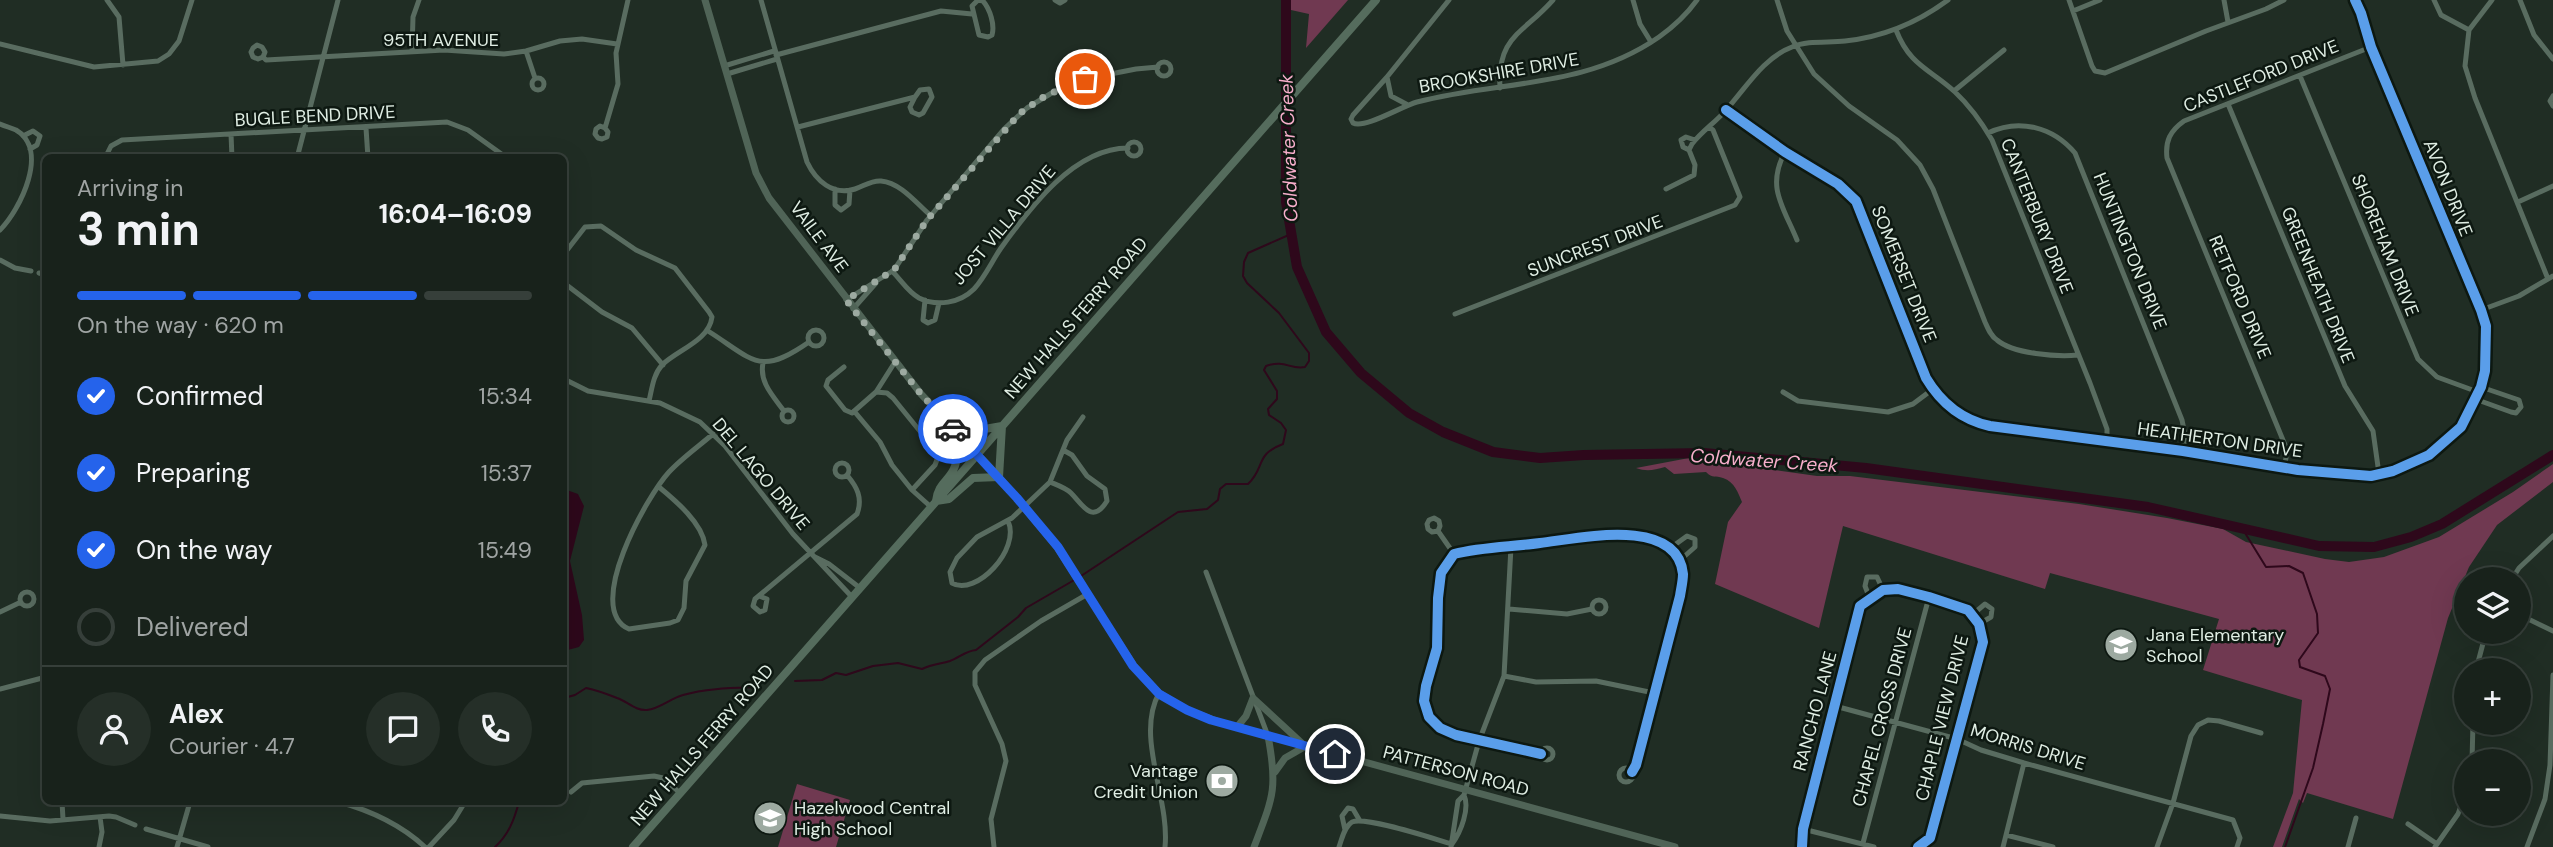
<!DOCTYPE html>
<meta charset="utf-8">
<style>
body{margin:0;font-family:"DM Sans",sans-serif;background:#252f28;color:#f1f3f6;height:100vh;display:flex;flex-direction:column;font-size:26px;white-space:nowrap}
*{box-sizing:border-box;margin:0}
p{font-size:23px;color:#9fa4a3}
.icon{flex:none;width:38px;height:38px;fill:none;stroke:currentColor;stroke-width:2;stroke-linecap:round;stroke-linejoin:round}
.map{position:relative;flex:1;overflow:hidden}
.details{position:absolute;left:42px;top:154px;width:525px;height:651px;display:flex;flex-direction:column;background:#18221b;border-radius:10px;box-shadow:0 7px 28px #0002,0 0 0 2px #363f3a}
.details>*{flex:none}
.tools{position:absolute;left:2454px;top:567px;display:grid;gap:14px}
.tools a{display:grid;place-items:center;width:77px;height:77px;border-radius:50%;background:#18221b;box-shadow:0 7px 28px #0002,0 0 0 2px #363f3a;font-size:35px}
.pin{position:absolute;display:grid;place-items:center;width:60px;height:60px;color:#fff;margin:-30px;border:4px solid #fff;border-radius:50%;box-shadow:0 2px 7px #0007}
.courier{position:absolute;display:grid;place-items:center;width:70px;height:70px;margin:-35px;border:5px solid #2563eb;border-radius:50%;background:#fff;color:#222;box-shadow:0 2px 9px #0007}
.head em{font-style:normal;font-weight:700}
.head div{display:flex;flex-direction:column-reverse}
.head{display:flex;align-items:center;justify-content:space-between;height:119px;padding:0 35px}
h1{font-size:46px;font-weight:700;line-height:52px}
.bar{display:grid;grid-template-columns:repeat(4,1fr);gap:10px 7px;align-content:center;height:84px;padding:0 35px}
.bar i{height:9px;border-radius:5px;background:#363f3a}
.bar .active{background:#2563eb}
.bar p{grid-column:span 4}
.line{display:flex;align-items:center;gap:18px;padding:0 35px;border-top:2px solid #363f3a}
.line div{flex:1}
.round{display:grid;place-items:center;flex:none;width:74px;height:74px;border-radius:37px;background:#252f28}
ol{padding:0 35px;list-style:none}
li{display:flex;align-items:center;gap:21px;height:77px}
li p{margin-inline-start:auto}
li .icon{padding:7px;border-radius:50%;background:#2563eb;color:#fff;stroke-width:4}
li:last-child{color:#9fa4a3}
li i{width:38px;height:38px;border:4px solid #363f3a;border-radius:50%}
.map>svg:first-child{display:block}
</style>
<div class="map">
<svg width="2553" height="847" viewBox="0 0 2553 847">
<rect width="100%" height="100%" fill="#202d24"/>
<path fill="#703951" d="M1291 0H1348L1306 48 1309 14 1291 10Z
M1689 458 1817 476H1850L2079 504 2167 518 2223 529 2246 542 2325 559 2349 562 2384 557 2439 537 2513 492 2553 464V482L2497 525 2469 567 2448 618 2393 819 2307 793 2303 803 2299 799 2282 847H2273L2293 793 2302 700 2203 670 2219 619 2050 573 2045 589 1843 526 1819 628 1715 584 1728 522 1742 502C1738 493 1735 482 1723 478 1715 475 1713 479 1706 472L1674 474 1665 467C1654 470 1647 472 1636 468Z
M797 784 850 800 836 847H778Z"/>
<path fill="#2e081b" d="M564 489 578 494 584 506 570 561 582 615 584 640 579 647 564 651Z"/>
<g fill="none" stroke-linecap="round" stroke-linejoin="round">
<path stroke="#2e081b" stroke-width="2" d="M2242 528 2266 567 2289 566 2303 573 2317 614 2318 633 2299 660 2300 667 2325 676 2330 689 2323 724 2313 768 2285 847
M1081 576 1178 512 1207 509 1218 500 1220 489 1226 484H1248C1266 467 1254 455 1283 444L1286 430 1281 423 1269 415 1268 409 1277 399V391L1264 370 1266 366C1285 359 1290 370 1305 367L1309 361V353L1279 313 1247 283 1243 276 1244 262 1248 253 1291 234
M795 681 822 680 836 673 846 675 873 666 898 663 922 669C932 664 940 664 950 661 959 658 965 651 976 650L1018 617 1026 608 1076 579
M564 698 575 695 586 688C596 690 607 694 617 698 627 701 635 711 647 710 660 709 671 698 683 695 707 688 734 688 760 687
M495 847C509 834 514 820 519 802"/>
<path stroke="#2e081b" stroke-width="10" d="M1286 0V202L1297 267 1326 332 1361 373 1409 413 1443 432 1493 452 1540 458 1584 455 1704 453 1866 468 2148 507 2319 546 2374 547 2411 537 2442 524 2553 455"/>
<path stroke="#596c60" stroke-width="5" d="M107 0 119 17 123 65
M761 0 807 162C816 181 833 196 855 189 864 186 872 180 881 181 901 183 916 203 930 215
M978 0 983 1C990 9 995 25 992 35L988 37 979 35 972 6Z
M1055 0 1060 3 1065 0
M1449 0 1387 77 1353 115 1351 119 1353 123C1365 129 1402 106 1417 102 1501 80 1584 89 1659 37 1673 27 1687 14 1697 0
M1633 0 1640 24 1651 42
M1777 0 1787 31 1814 74 1849 106 1897 140 1920 165 1933 189 1985 322C1988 329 1991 336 1997 340 2013 354 2058 357 2078 355
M2069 0 2092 66 2095 71 2105 73 2206 31 2266 9 2284 0
M2224 0 2228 22
M2434 0 2441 15 2469 30
M2492 0 2469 30 2465 66 2475 98 2548 279
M2520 0 2534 35 2553 59
M2073 11 2100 0
M1896 30C1910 66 1930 69 1955 92 1970 106 1982 123 1992 140L2090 383 2107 429V442
M0 44 94 67 158 61 169 54 179 41 192 0
M412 51 413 17 419 0
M526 51 535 78
M776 55 941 11 972 14
M263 57 265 52 262 47 257 45 253 48 251 52 253 57 258 59 263 57 266 60 444 50 504 54 526 51 560 41 582 39 617 44
M1157 69a7 7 0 1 1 14 0a7 7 0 1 1-14 0Z
M724 66 774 51
M727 74 777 59
M2300 76 2418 359 2437 377 2478 392
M1387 77 1391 96 1408 105
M532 84a6 6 0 1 1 12 0a6 6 0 1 1-12 0Z
M1500 88C1497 36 1523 34 1553 0
M1954 91 2004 50
M2553 96 2550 101 2553 106
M2228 104 2345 386 2373 431 2379 474
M1726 110 1785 152 1838 184 1856 201 1926 378C1941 403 1962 420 1990 426L2183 451 2298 470 2371 476 2393 471 2429 455 2461 427 2481 387 2485 371 2486 326 2481 310 2371 47 2361 13 2355 0
M0 124C5 126 11 128 16 130 50 150 20 210 0 230
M798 127 915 97 920 90 929 89 932 97 923 113 919 115 912 112 910 107 915 97
M366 128 368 158
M605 128 600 126 596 129 595 134 598 138 602 139 607 137 608 132 605 128 618 84 616 53 628 0
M1988 133C2019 118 2053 127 2075 153L2182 420 2185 435 2183 451
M231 134 232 158
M23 136 33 131 40 136 37 145 30 149
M1127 149a7 7 0 1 1 14 0a7 7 0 1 1-14 0Z
M1689 150 1683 147 1681 140 1686 137 1695 140
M1785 152C1766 187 1783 206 1797 240
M105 158 111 146 122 140 447 122 468 130 507 158
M297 158 338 0
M835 189V205L841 210 849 204 850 190
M1666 189 1694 175 1695 165 1689 150 1692 144C1702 131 1716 122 1726 110 1746 88 1763 58 1792 47 1808 40 1828 43 1845 41 1883 37 1917 23 1948 0
M2518 202 2553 186
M564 254 585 227 601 226 636 250 675 268 709 312 712 317C709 341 677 350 662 365 653 375 652 389 649 401
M0 260 15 268 31 271
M892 271C901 280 908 292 919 298 937 307 960 303 974 289 985 277 992 261 1001 248 1030 208 1074 148 1128 148
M39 273 46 275
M564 283 602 312 632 328 663 365
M846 300 894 270 927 220 1004 129 1027 108 1055 91 1085 79 1136 69 1158 67
M925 300 923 320 928 323 935 320 939 303
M853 309 876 283
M2481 310 2519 296 2553 276
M1455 314 1735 205 1740 197 1713 130 1709 127
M808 338a8 8 0 1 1 16 0a8 8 0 1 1-16 0Z
M708 331C754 360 759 377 809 342
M763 363C759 382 773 396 784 411
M844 367 828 380 826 386 845 410 852 413 876 392 895 362
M564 379 588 391 660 403 700 422 725 446 793 534 852 597
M876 392 887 393 893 398 936 451 938 457 935 465 912 490 931 507
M1783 392 1798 401 1888 412 1913 404 1933 389
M2475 399 2511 412 2516 413 2521 407 2519 400 2481 387
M782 416a6 6 0 1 1 12 0a6 6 0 1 1-12 0Z
M854 411 880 442 892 465 912 490
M835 470a7 7 0 1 1 14 0a7 7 0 1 1-14 0Z
M2284 467 2286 458 2285 445 2167 158C2165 141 2170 131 2184 121L2371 47
M1050 482C1057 485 1066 488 1071 493 1083 505 1092 525 1107 501L1105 489 1087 476 1072 455 1063 450
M659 487C676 501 702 523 705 545L686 581 684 608 678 620 670 623 629 629C583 609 647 496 669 472 682 458 699 446 713 434
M1008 521C1021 549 976 597 952 583L950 572 957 558 977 537 1012 518 1050 482 1067 440 1083 417
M1438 531 1432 532 1428 529 1427 524 1429 520 1434 518 1439 521 1440 526 1438 531 1454 554
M1669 549 1687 536 1695 539V547L1678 562
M815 557 829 564 860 588
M1206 572 1268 736
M2512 579 2519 568 2553 536
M2465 589H2466
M20 599a7 7 0 1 1 14 0a7 7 0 1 1-14 0Z
M759 596 767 599 765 610 760 612 753 606 755 599 857 514C863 498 857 487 847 475
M1870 599 1865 586 1867 577H1877L1883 590
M1592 607a7 7 0 1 1 14 0a7 7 0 1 1-14 0Z
M1509 609 1567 614 1592 609
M0 612 21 602
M2518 614 2553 631
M1972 615 1985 604 1992 609 1991 617 1979 624
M2476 670 2486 632
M1504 676 1536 682 1596 681 1654 693
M0 689 46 677
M1159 693C1135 737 1170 798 1165 847
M1835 706 1957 739 1981 750 2024 763 2233 820 2240 838 2237 847
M1541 754a6 6 0 1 1 12 0a6 6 0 1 1-12 0Z
M1541 754 1456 735 1440 728 1429 717 1424 701 1426 686 1437 648 1438 598 1441 573 1454 554C1482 547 1511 547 1540 543 1576 539 1677 515 1683 574 1683 581 1681 589 1680 596L1636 765 1632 772
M2472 761 2473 723
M1619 775a7 7 0 1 1 14 0a7 7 0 1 1-14 0Z
M571 792 582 783 654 776 663 778 680 793
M62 802 63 819
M339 802C372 811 400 824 425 847
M0 816 50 821 109 816 116 817 135 825
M2408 824 2437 844
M146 829 208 847
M1803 829 1874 847
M1345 830 1342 816 1348 808 1353 809 1360 821
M2006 835 2053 847
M1863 843 1929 597
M1452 844C1461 832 1470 808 1464 795
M99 847 102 832 100 817
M177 847 190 802
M429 847 454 820 465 802
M994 847 991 819 1006 761 1002 744 975 685V672L985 660 1041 621 1086 595
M1339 847C1342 839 1344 827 1352 822 1366 816 1434 839 1452 844
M1451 847 1458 801 1464 795 1479 741 1504 676 1511 547
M1802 847 1803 829 1860 606 1883 590 1898 589 1929 597 1968 610 1979 624 1983 642 1930 838 1918 847
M2003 847 2024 763
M2157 847 2173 803 2191 736 2198 725 2208 720 2219 721 2261 733
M2348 847 2356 818
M2435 847 2458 814 2466 792
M2527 847 2545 799 2550 765 2553 675"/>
<path stroke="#506457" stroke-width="7" d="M705 0 756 173 769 198 921 394 999 477 1057 547 1134 666 1159 693 1187 710 1222 723 1675 847
M1237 727 1246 716 1253 698 1305 746
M1275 772 1285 758 1306 746
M1254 847C1273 797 1278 789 1268 736"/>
<path stroke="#556c5d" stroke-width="8" d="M936 501C938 482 950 481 955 466 959 455 953 438 951 427L973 431 1002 426
M936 501 949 499 973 478 999 477 1002 426
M633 847 1376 0"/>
<defs>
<path id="cycleway" d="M1726 110 1785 152 1838 184 1856 201 1926 378C1941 403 1962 420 1990 426L2183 451 2298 470 2371 476 2393 471 2429 455 2461 427 2481 387 2485 371 2486 326 2481 310 2371 47 2361 13 2355 0
M1541 754 1456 735 1440 728 1429 717 1424 701 1426 686 1437 648 1438 598 1441 573 1454 554C1482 547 1511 547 1540 543 1576 539 1677 515 1683 574 1683 581 1681 589 1680 596L1636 765 1632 772
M1802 847 1803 829 1860 606 1883 590 1898 589 1929 597 1968 610 1979 624 1983 642 1930 838 1918 847"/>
</defs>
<use href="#cycleway" stroke="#0d1811" stroke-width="15"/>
<use href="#cycleway" stroke="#5a9eea" stroke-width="10"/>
</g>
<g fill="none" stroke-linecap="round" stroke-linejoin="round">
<path stroke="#9daaa1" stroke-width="7" stroke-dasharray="0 12.6" d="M953 429 921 394 846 300 894 270 927 220 1020 113 1045 96 1085 79"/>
<path stroke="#2563eb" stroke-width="9" d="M953 429 1017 498 1058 547 1133 666 1159 694 1187 710 1211 720 1335 754"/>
</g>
<defs>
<symbol id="school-disc" viewBox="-11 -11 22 22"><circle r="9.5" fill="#9daaa1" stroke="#0d1811"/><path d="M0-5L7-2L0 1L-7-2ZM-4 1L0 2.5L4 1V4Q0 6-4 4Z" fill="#fff"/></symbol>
<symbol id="bank-disc" viewBox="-11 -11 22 22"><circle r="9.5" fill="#9daaa1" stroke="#0d1811"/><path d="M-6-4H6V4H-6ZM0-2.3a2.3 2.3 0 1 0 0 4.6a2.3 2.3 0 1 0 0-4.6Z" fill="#fff"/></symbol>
</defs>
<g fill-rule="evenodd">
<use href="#school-disc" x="2102" y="626" width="38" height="38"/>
<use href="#bank-disc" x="1203" y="762" width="38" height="38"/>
<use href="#school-disc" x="751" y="799" width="38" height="38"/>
</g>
<g text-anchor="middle" stroke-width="5" stroke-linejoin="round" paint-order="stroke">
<g font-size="18" fill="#e0eee4" stroke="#0d1811">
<text x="441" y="46">95TH AVENUE</text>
<text transform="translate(1499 73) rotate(-10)" y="6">BROOKSHIRE DRIVE</text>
<text transform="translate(2261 76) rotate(-22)" y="6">CASTLEFORD DRIVE</text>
<text transform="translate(315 116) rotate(-3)" y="6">BUGLE BEND DRIVE</text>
<text transform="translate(2448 188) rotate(68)" y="6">AVON DRIVE</text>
<text transform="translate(2037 216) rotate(68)" y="6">CANTERBURY DRIVE</text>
<text transform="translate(1004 225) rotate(-50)" y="6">JOST VILLA DRIVE</text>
<text transform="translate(819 237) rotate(53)" y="6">VAILE AVE</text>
<text transform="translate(2385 245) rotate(68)" y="6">SHOREHAM DRIVE</text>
<text transform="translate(1595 246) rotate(-21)" y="6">SUNCREST DRIVE</text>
<text transform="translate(2130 251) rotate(68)" y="6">HUNTINGTON DRIVE</text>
<text transform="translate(1904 274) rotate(68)" y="6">SOMERSET DRIVE</text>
<text transform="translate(2318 285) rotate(68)" y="6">GREENHEATH DRIVE</text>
<text transform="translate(2240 297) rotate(67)" y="6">RETFORD DRIVE</text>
<text transform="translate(1076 318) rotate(-49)" y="6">NEW HALLS FERRY ROAD</text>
<text transform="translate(2220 440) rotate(8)" y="6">HEATHERTON DRIVE</text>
<text transform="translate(761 474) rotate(50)" y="6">DEL LAGO DRIVE</text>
<text transform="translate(1815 711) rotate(-75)" y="6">RANCHO LANE</text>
<text transform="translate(1882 717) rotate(-75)" y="6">CHAPEL CROSS DRIVE</text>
<text transform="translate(1942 718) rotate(-76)" y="6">CHAPLE VIEW DRIVE</text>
<text transform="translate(702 745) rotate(-49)" y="6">NEW HALLS FERRY ROAD</text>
<text transform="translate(2028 747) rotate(17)" y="6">MORRIS DRIVE</text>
<text transform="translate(1456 771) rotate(15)" y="6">PATTERSON ROAD</text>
</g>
<g font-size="18" fill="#e0eee4" stroke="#0d1811" text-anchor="start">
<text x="2146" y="641">Jana Elementary<tspan x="2146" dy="21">School</tspan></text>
<text x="1198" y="777" text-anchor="end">Vantage<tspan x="1198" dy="21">Credit Union</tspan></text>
<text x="794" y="814">Hazelwood Central<tspan x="794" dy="21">High School</tspan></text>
</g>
<g font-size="19" font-style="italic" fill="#f7aecb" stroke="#0d1811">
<text transform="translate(1288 148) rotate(-92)" y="7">Coldwater Creek</text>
<text transform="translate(1764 460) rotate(4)" y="7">Coldwater Creek</text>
</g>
</g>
</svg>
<div class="tools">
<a><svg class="icon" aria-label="layers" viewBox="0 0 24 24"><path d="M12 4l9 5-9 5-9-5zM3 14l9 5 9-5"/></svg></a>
<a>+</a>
<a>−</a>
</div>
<div class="pin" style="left:1085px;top:79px;background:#ea580c"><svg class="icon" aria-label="bag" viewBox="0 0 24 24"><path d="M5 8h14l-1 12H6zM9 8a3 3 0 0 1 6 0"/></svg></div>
<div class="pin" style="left:1335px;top:754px;background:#1f2937"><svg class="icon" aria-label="home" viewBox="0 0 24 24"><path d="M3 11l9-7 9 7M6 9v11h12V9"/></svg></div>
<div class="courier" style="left:953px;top:429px"><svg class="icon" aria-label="car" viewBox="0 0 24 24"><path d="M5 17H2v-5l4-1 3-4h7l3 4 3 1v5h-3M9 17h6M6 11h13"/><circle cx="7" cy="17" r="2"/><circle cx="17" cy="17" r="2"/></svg></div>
<section class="details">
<div class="head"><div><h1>3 min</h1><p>Arriving in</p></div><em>16:04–16:09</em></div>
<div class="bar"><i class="active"></i><i class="active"></i><i class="active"></i><i></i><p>On the way · 620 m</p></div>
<ol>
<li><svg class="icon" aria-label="check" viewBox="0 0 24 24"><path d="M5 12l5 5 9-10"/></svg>Confirmed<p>15:34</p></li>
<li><svg class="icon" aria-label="check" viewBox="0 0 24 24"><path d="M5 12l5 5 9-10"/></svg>Preparing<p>15:37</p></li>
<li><svg class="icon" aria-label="check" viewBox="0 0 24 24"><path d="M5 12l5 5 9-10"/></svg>On the way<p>15:49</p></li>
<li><i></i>Delivered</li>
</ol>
<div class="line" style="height:126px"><a class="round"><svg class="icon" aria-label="person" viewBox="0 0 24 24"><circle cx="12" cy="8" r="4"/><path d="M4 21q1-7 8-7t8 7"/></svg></a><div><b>Alex</b><p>Courier · 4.7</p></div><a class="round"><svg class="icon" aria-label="chat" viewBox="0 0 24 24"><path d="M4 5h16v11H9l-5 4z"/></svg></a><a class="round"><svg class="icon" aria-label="phone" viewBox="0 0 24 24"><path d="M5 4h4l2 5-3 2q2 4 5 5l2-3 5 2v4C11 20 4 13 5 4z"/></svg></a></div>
</section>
</div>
